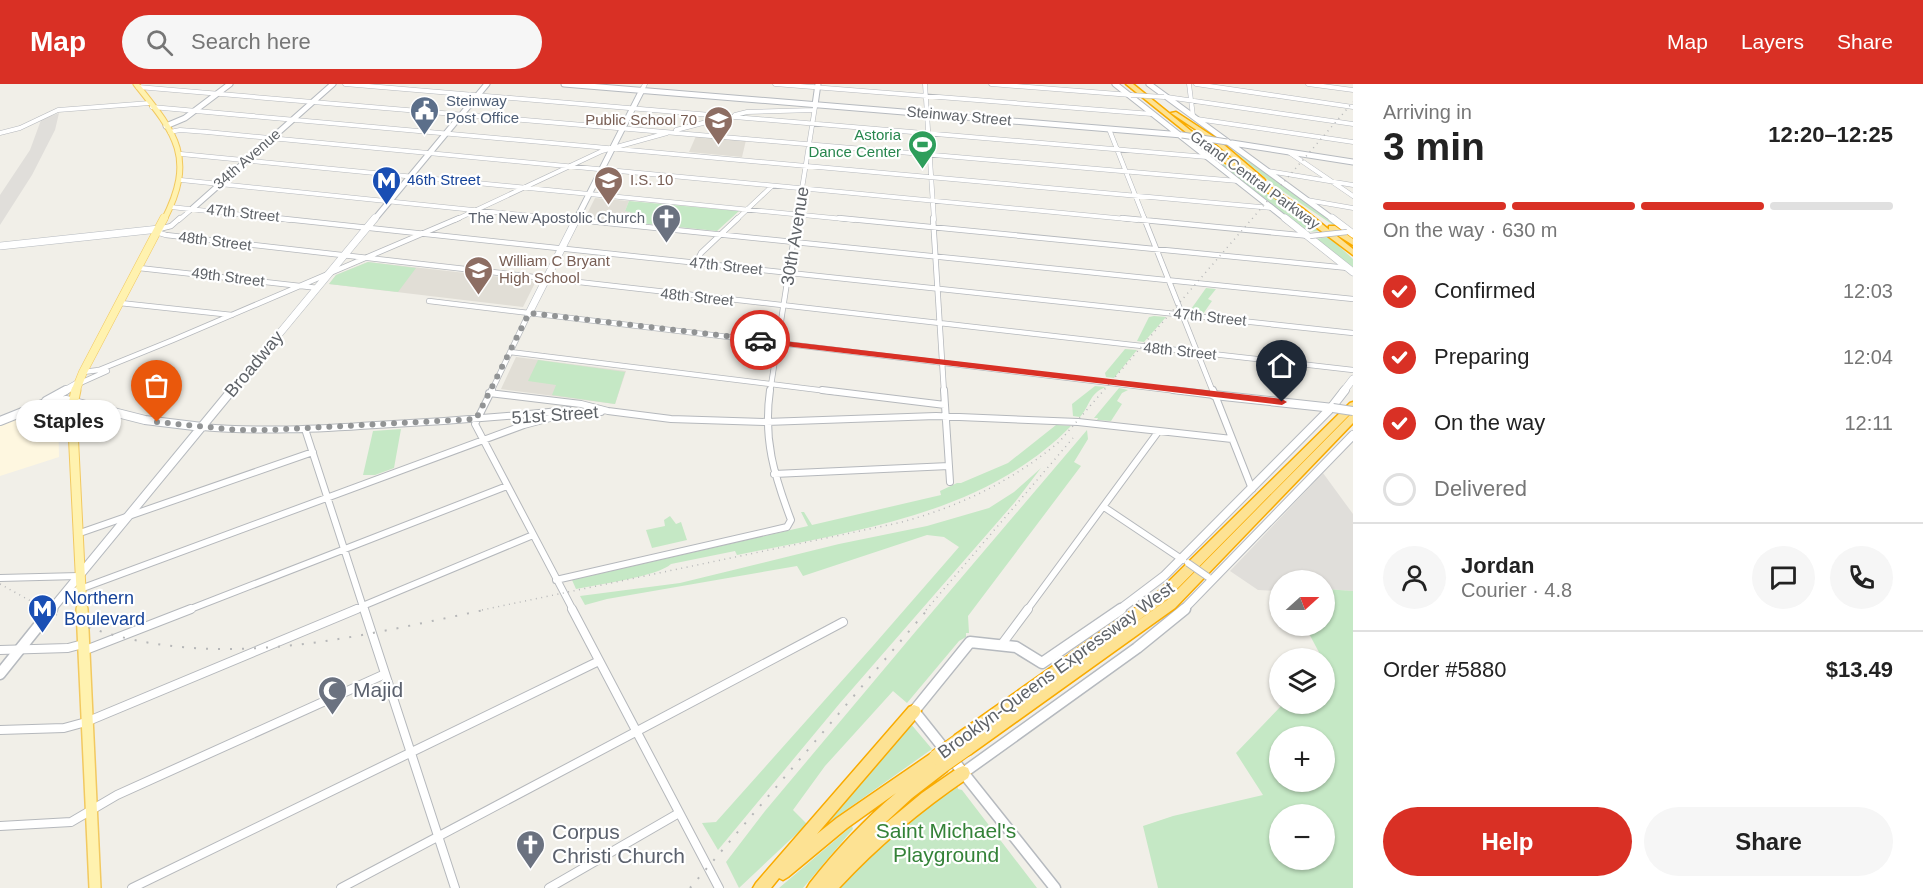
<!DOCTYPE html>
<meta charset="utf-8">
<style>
body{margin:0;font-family:Helvetica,sans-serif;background:#f6f6f6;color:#222;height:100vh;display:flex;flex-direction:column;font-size:22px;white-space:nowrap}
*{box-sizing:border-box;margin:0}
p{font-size:20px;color:#767676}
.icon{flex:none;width:33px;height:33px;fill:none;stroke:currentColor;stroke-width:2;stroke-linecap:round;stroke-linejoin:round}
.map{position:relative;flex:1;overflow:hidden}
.drawer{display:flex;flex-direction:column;background:#fff;width:570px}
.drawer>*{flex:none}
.needle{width:39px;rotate:69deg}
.buttons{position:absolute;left:1269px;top:486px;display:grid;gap:12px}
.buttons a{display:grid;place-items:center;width:66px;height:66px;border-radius:50%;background:#fff;box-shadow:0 2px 4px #0004;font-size:30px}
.pin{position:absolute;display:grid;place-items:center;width:51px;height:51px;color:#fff;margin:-62px -26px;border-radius:50% 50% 50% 0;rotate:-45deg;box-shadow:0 0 6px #0007}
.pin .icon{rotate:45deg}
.courier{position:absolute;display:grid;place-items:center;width:60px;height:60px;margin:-30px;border:4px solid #d93025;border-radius:50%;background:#fff;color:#222;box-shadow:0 2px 8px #0007}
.bubble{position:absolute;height:42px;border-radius:21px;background:#fff;box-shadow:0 2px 4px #0004;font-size:20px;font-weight:700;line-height:42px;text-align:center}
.headline em{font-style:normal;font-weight:700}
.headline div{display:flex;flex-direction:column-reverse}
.headline{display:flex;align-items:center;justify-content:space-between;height:102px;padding:0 30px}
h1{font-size:39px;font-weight:700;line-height:45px}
.bar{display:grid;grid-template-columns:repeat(4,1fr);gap:9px 6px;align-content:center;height:72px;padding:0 30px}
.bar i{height:8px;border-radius:4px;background:#e0e0e0}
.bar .current{background:#d93025}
.bar p{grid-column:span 4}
.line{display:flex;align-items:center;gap:15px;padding:0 30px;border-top:2px solid #e0e0e0}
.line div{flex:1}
.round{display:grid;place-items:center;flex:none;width:63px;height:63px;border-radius:32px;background:#f6f6f6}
ol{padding:0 30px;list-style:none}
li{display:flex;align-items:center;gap:18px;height:66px}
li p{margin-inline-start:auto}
li .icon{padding:6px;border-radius:50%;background:#d93025;color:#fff;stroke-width:4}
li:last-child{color:#767676}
li i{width:33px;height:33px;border:3px solid #e0e0e0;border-radius:50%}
.cta{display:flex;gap:12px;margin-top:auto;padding:12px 30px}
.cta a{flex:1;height:69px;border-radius:36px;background:#d93025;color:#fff;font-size:24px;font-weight:700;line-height:69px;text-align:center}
.cta a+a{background:#f6f6f6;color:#222}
header{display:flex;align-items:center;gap:36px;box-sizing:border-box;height:84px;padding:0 30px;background:#d93025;color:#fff}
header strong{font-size:28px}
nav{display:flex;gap:33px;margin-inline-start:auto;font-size:21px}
.search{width:420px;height:54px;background:#f6f6f6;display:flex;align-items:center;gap:15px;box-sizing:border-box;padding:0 21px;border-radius:33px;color:#767676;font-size:22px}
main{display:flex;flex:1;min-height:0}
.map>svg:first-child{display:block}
</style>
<header>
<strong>Map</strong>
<div class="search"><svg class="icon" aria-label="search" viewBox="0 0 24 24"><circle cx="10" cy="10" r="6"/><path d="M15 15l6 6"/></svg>Search here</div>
<nav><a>Map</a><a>Layers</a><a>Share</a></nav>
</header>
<main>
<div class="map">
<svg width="1353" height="804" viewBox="0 0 1353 804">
<rect width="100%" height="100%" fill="#f1efe8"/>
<path fill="#fef7e0" d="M42 325 58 326 59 373 0 392V342Z"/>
<path fill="#e0deda" d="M59 29 55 46 32 91 0 141V111L30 66 41 36Z
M1323 389 1353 430V507L1325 505 1324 496H1280L1279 507 1258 506 1230 487Z"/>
<path fill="#e1ded6" d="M696 52 746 56 742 73 689 68Z
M595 114 629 117 625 127 633 128 629 138 585 134Z
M368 178 536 197 523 223 329 200 336 191Z
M516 273 626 287 615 320 501 305Z"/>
<path fill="#c5e8c5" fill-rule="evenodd" d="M1188 55 1193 56 1246 97 1285 120 1321 147 1306 148Z
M1227 61 1232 62 1343 145H1339L1275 102Z
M629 117 739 127 717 147 629 138 633 129 625 127Z
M1329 153 1353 175V185L1315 155Z
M368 178 416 184 398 208 329 200 336 191Z
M1206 204 1216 205 1208 215 1212 217 1203 230 1189 228Z
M1154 232 1166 233 1144 258 1137 257 1149 233Z
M1125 265 1137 266 1114 294 1106 293 1105 289Z
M538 276 625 288 615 320 552 311 556 301 528 297Z
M1095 302 1106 303C1089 309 1090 322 1080 333L1073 332 1072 320Z
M1119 304 1128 306 1122 309 1117 317 1122 320 1111 337 1097 336 1098 334H1094Z
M1056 341 1071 342C984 431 853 447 737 471L735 467 671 480C659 492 596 501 576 505L572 496 808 442 801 428H804L812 441 941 411 940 407 957 399H961L1008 379Z
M401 345 394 384 375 391H363L373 347Z
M1087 346 1088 355 1074 378 1081 382 968 532 969 549H966V553L959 557 907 619 893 607 825 682 793 726 807 740 739 804 726 778 765 727 916 547Z
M1041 384 1015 418 840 619 718 766 702 739 716 738 872 563 959 463 944 453 927 451 803 492 797 482 607 515 585 521 580 512 680 499 839 460 927 442 989 424 1014 408Z
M670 432 676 440 681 438 687 456 652 464 646 446 665 442 664 436Z
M1325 505 1353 507V804H1158L1143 742 1173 732 1263 711 1236 669 1283 620H1324V574H1322L1305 542H1324ZM1324 652V698H1280V652ZM1324 730V776H1280V730Z
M910 639 932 665 815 748Z
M957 700 958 705 962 706 1037 804H838L880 758Z
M852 742 853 745 803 804H779Z"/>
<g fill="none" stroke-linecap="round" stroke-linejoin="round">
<defs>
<path id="street-far3" d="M345 0 1207 73
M775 0 1152 30
M925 0 934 136
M991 0 1131 11
M1189 0 1193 32
M1196 0 1353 23
M1308 0 1353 6
M138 3 1238 97
M642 6 645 0
M1167 13 1353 40
M152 23 1272 124
M735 31 747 28 814 26
M1197 35 1353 58
M1109 45 1145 136
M676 46 722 34
M170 48 180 46 207 48 1137 136
M0 49 20 44 58 26 150 19
M1290 69 1353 112
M181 70 854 136
M1268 87 1353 101
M181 96 572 136
M1307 116 1353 124
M171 123 290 136
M179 136 193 124
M455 136 602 67 667 49
M736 136 772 102
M797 136 815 23"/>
<path id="street-far2" d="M276 134 1353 249
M558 134 1353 215
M839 134 1348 184
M933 134 944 308
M1122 134 1310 152
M1144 134 1213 308
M159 145 171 142 180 134
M153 147 166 151 1353 286
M696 179 701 169 738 134
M139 184 318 204
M429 217 1185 308
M120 219 232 231
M510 268 835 308
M83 288 99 286 173 256 459 134
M78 300 107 287
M491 308 529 229
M770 308 797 134"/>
<path id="street-far1" d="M492 306 475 340 573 526
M822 306 945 321
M944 306 950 398
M1173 306 1214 311
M1213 306 1252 405
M489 309 581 320 608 327 671 335 766 338 936 332 1078 338 1232 355
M202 343C260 348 318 345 376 341 440 338 504 333 568 326
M305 345 364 526
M774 390 949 382
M1104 423 1183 476
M77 450 313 368
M0 494 79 492
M556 496 787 443 791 436C774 391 763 355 770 306
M64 511 524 341 565 330 601 328
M188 526 507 402
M353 526 533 451
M1027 526 1158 348"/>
<path id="street" d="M364 525 455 804
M572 525 719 804
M1002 560 1028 525
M0 566 68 564 83 560
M83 567 191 525
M0 646 64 644 86 638 357 525
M0 742 71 738 117 711 385 590
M132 804 599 577
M341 804 843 538
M549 804 679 729"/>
<path id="secondary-far3" d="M564 0 1182 51
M1115 0 1287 136
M1149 0 1334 136
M815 21 818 0
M166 42 185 34 230 0
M1232 59 1353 78
M193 124 333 0
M374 136 487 0
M576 136 642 6"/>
<path id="secondary-far2" d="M1285 134 1353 188
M1332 134 1353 150
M0 162 159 145
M529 229 577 134
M63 308 77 300
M231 308 375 134
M1343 308 1353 295"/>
<path id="secondary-far1" d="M1214 311 1333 324
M46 317 66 306
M0 337 45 319 66 316 145 336 202 343
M51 526 232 306
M1119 526 1164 492 1331 324 1345 306
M1183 526 1353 351"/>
<path id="secondary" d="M0 590 52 525
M963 689 1137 564 1185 525
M1055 804 914 627 970 558 1016 563 1042 579 1121 525"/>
<path id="primary-far3" d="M136 0C176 50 196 74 164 136"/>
<path id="primary-far2" d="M75 308 83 288 164 134"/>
<path id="primary-far1" d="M76 306 72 325 82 526"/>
<path id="primary" d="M82 525 95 804"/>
<path id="highway" d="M1126 0H1133L1217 68 1252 91 1213 57 1171 29 1176 28 1217 55 1264 95 1265 96 1262 98 1302 124 1353 165V171L1296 128 1213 70Z
M1329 142H1335L1353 155V161L1329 146Z
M1353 318V327L1165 517 1118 551 1167 516 1350 331 1353 330V339L1175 524 971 670 966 672 961 670 959 665 960 663 955 661 953 656 955 651 1157 509 1350 319Z
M914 621 919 623 921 627 919 631 817 750 837 734 936 666 941 668 942 675 947 677 949 682 947 687 912 714 875 748 922 709 958 684 963 682 968 684 970 689 968 694C921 726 878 762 839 804H807L810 799C836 766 864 736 896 709L847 744 788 793 783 796 779 794 771 804H753L756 799 909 623Z"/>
</defs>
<use href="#street-far3" stroke="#b5b8bc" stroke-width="5"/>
<use href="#street-far2" stroke="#b5b8bc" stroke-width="6"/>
<use href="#street-far1" stroke="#b5b8bc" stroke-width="8"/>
<use href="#street" stroke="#b5b8bc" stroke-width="10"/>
<use href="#secondary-far3" stroke="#b6babf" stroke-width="7"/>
<use href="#secondary-far2" stroke="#b6babf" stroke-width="8"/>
<use href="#secondary-far1" stroke="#b6babf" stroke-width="10"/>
<use href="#secondary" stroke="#b6babf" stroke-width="13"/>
<use href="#primary-far3" stroke="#f2c960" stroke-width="7"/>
<use href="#primary-far2" stroke="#f2c960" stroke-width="9"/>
<use href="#primary-far1" stroke="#f2c960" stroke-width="11"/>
<use href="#primary" stroke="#f2c960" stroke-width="14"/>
<use href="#highway" stroke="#f9ab00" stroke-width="3"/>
<use href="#street-far3" stroke="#fff" stroke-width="4"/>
<use href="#street-far2" stroke="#fff" stroke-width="4.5"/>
<use href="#street-far1" stroke="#fff" stroke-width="6"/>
<use href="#street" stroke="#fff" stroke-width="8"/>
<use href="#secondary-far3" stroke="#fff" stroke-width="5"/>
<use href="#secondary-far2" stroke="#fff" stroke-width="7"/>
<use href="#secondary-far1" stroke="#fff" stroke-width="8"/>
<use href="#secondary" stroke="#fff" stroke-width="10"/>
<use href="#primary-far3" stroke="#fff2af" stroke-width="5"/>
<use href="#primary-far2" stroke="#fff2af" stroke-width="8"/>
<use href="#primary-far1" stroke="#fff2af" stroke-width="9"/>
<use href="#primary" stroke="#fff2af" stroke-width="11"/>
<use href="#highway" fill="#fde293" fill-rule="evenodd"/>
<path stroke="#b6b7b8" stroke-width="1.5" stroke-dasharray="1 4.5" stroke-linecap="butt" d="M0 500 47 526
M482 526 898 439C959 423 1011 398 1059 358L1353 18
M926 526 1073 354"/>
<path stroke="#b6b7b8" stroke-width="2" stroke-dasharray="2 10" stroke-linecap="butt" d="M44 525C192 597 339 556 489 525
M690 804 928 525"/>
<defs>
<path id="street-bridge-far2" d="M1131 11 1164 13"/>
<path id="street-bridge-far1" d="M1310 152 1347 148"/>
<path id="street-bridge" d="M1188 479 1208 493"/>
<path id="secondary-bridge-far1" d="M1182 51 1227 58"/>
<path id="secondary-bridge" d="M1333 324 1353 327"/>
<path id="highway-bridge" d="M936 673 960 656
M942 682 966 665"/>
</defs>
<use href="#street-bridge-far2" stroke="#b5b8bc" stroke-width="5" stroke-linecap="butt"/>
<use href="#street-bridge-far1" stroke="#b5b8bc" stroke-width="6" stroke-linecap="butt"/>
<use href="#street-bridge" stroke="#b5b8bc" stroke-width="8" stroke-linecap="butt"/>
<use href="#secondary-bridge-far1" stroke="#b6babf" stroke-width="7" stroke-linecap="butt"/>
<use href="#secondary-bridge" stroke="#b6babf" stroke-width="10" stroke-linecap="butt"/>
<use href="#highway-bridge" stroke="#f9ab00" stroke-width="16" stroke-linecap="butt"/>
<use href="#street-bridge-far2" stroke="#fff" stroke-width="4"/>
<use href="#street-bridge-far1" stroke="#fff" stroke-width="4.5"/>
<use href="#street-bridge" stroke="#fff" stroke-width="6"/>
<use href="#secondary-bridge-far1" stroke="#fff" stroke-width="5"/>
<use href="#secondary-bridge" stroke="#fff" stroke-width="8"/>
<use href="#highway-bridge" stroke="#fde293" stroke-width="14"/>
</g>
<path fill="#d93025" d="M757 254 1282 315 1287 318 1282 321 760 259 756 256Z"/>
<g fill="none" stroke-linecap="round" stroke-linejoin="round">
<path stroke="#929495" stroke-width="6" stroke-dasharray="0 10.8" d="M157 338 237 346H269L476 335 529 229 760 256"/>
</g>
<defs>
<symbol id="civic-pin" viewBox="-11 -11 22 30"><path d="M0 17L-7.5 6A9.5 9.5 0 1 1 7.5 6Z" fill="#5c6f8a" stroke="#fff"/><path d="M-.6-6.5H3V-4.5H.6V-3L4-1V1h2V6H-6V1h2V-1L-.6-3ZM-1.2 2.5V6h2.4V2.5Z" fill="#fff"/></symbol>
<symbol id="school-pin" viewBox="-11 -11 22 30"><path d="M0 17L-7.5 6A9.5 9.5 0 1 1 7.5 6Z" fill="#8d6e63" stroke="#fff"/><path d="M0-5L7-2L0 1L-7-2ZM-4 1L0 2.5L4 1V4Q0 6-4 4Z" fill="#fff"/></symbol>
<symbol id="stadium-pin" viewBox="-11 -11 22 30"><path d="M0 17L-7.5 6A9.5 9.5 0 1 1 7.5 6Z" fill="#2e9e5b" stroke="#fff"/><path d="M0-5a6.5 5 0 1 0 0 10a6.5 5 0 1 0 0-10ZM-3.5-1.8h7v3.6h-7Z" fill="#fff"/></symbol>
<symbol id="metro-pin" viewBox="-11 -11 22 30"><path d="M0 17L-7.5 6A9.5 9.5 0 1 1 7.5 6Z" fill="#1a4fb4" stroke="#fff"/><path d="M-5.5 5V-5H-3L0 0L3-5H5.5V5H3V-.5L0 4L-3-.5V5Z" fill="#fff"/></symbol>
<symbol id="church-pin" viewBox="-11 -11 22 30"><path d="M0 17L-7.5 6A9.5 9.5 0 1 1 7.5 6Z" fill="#6b7280" stroke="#fff"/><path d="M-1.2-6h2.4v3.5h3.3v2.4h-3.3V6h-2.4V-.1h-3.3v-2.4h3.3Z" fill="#fff"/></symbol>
<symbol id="mosque-pin" viewBox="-11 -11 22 30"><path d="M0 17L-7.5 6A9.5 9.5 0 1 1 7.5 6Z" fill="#6b7280" stroke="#fff"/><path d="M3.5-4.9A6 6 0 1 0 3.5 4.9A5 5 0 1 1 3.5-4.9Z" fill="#fff"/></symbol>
</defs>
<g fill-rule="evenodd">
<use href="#civic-pin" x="408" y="10" width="33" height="45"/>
<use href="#school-pin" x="702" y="20" width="33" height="45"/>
<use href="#stadium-pin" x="906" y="44" width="33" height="45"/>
<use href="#metro-pin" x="370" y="80" width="33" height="45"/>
<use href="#school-pin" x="592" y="80" width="33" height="45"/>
<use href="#church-pin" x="650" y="118" width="33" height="45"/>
<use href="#school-pin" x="462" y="170" width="33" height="45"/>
<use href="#metro-pin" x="26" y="508" width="33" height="45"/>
<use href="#mosque-pin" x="316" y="590" width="33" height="45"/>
<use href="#church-pin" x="514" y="744" width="33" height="45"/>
</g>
<g text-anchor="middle" stroke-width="4.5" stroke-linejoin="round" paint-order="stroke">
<g font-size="15" fill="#4e5e75" stroke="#fff" text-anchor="start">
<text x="446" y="22">Steinway<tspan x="446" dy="17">Post Office</tspan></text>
</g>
<g font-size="15" fill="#5f6368" stroke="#fff">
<text transform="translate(959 32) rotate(5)" y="5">Steinway Street</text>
<text transform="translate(247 75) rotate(-41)" y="5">34th Avenue</text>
<text transform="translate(1255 96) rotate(36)" y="5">Grand Central Parkway</text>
<text transform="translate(243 129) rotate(6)" y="5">47th Street</text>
<text transform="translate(215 157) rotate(7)" y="5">48th Street</text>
<text transform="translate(726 182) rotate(6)" y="5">47th Street</text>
<text transform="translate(228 193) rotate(7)" y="5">49th Street</text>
<text transform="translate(697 213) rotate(6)" y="5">48th Street</text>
<text transform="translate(1210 233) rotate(6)" y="5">47th Street</text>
<text transform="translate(1180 267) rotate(6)" y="5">48th Street</text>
</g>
<g font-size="15" fill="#785e54" stroke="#fff" text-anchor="start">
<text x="697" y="41" text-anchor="end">Public School 70</text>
<text x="630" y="101">I.S. 10</text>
<text x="499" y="182">William C Bryant<tspan x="499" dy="17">High School</tspan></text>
</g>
<g font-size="15" fill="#27864d" stroke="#fff" text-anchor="end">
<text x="901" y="56">Astoria<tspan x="901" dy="17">Dance Center</tspan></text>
</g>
<g font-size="15" fill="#164399" stroke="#fff" text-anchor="start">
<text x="407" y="101">46th Street</text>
</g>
<g font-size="15" fill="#5b616d" stroke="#fff" text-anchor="end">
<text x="645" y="139">The New Apostolic Church</text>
</g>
<g font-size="18" fill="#5f6368" stroke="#fff">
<text transform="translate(795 152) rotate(-81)" y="6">30th Avenue</text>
<text transform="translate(254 280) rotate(-50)" y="6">Broadway</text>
<text transform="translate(555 331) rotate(-4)" y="6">51st Street</text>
<text transform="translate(1056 586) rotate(-36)" y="6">Brooklyn-Queens Expressway West</text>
</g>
<g font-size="18" fill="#164399" stroke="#fff" text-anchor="start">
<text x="64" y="520">Northern<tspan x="64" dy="21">Boulevard</tspan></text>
</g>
<g font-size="21" fill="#5b616d" stroke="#fff" text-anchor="start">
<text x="353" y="613">Majid</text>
<text x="552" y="755">Corpus<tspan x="552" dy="24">Christi Church</tspan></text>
</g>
<g font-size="21" fill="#348238" stroke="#fff">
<text x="946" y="754">Saint Michael's<tspan x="946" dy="24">Playground</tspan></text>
</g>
</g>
</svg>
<div class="buttons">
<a><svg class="needle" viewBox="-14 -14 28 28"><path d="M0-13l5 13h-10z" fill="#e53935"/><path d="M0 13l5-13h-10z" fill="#767676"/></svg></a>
<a><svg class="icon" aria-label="layers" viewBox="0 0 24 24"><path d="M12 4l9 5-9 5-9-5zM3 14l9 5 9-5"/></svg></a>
<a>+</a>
<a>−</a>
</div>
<div class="pin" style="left:157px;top:338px;background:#ea580c"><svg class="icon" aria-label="bag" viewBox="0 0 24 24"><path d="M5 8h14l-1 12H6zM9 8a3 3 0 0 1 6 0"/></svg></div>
<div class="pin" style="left:1282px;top:318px;background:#1f2937"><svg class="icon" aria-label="home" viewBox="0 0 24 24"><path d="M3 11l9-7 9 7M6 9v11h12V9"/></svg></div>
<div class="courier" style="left:760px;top:256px"><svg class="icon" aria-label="car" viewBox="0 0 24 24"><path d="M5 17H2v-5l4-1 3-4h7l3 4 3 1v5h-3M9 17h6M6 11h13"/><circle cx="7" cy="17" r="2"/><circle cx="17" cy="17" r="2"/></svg></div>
<div class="bubble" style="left:16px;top:316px;width:105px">Staples</div>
</div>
<section class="drawer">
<div class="headline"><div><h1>3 min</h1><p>Arriving in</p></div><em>12:20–12:25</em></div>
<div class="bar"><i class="current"></i><i class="current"></i><i class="current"></i><i></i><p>On the way · 630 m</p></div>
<ol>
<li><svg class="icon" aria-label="check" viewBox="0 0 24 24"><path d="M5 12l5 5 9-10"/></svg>Confirmed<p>12:03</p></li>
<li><svg class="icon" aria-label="check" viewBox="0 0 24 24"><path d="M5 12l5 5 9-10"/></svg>Preparing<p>12:04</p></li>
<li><svg class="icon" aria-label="check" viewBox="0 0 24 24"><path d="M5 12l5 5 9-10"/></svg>On the way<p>12:11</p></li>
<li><i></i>Delivered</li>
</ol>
<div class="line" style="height:108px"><a class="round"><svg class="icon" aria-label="person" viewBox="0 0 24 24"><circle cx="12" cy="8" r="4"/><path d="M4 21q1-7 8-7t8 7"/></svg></a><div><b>Jordan</b><p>Courier · 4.8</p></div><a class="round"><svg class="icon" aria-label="chat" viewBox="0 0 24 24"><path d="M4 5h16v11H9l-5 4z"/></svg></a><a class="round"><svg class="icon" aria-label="phone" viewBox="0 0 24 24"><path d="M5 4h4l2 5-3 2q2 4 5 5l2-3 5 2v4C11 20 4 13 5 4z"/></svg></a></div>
<div class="line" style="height:78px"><div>Order #5880</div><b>$13.49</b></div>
<div class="cta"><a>Help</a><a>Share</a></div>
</section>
</main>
